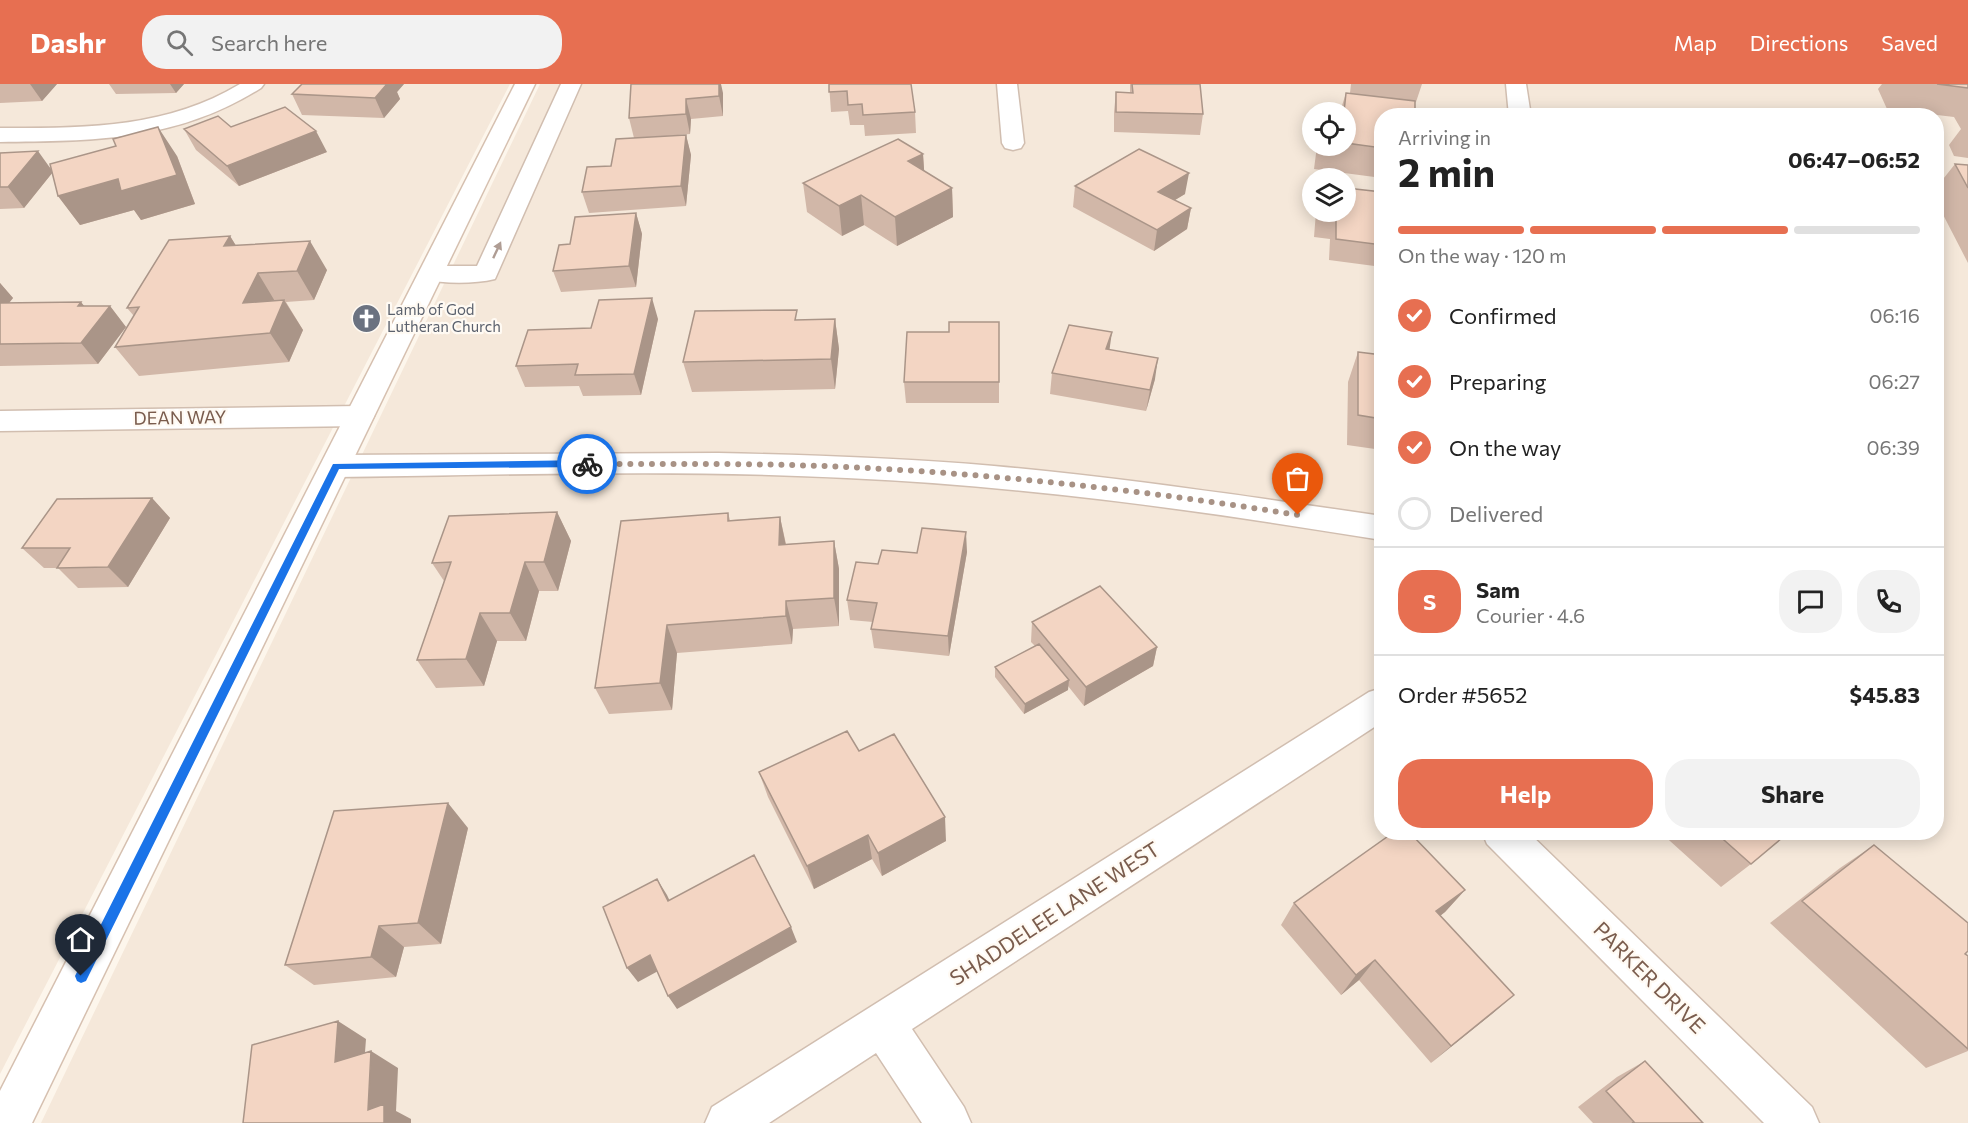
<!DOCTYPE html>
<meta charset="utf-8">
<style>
body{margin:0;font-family:Commissioner,sans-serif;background:#f2f2f2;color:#222;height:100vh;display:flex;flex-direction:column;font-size:22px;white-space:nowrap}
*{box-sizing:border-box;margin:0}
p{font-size:20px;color:#767676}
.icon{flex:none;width:33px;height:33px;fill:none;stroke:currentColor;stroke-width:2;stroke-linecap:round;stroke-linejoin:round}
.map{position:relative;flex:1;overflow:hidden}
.details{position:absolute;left:1374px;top:24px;width:570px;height:732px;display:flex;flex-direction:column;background:#fff;border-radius:24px;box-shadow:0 3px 15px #0003}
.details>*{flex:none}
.buttons{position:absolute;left:1302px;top:18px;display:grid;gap:12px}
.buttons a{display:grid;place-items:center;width:54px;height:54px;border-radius:50%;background:#fff;box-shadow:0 3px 15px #0003;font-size:30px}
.pin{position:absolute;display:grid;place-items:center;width:51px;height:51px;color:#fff;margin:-62px -26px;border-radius:50% 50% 50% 0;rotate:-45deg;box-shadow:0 0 6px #0007}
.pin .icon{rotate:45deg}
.courier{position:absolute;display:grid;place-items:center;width:60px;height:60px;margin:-30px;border:4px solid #1a73e8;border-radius:50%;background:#fff;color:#222;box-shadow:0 2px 8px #0007}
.head em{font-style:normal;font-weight:700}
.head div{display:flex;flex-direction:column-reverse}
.head{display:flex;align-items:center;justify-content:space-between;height:102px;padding:0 24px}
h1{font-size:39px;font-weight:700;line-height:45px}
.bar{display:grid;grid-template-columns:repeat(4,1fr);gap:9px 6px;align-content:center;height:72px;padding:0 24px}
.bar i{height:8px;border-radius:4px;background:#e0e0e0}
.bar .current{background:#e76f51}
.bar p{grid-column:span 4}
.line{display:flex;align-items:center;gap:15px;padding:0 24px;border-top:2px solid #e0e0e0}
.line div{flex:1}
.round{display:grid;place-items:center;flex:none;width:63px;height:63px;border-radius:24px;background:#f2f2f2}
ol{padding:0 24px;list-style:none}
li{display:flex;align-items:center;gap:18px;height:66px}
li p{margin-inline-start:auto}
li .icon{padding:6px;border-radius:50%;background:#e76f51;color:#fff;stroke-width:4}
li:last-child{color:#767676}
li i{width:33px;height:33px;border:3px solid #e0e0e0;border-radius:50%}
.primary-button{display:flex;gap:12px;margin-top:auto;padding:12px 24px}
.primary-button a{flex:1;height:69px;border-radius:24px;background:#e76f51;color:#fff;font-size:24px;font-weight:700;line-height:69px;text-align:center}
.primary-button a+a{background:#f2f2f2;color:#222}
header{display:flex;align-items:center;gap:36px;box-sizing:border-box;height:84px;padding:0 30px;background:#e76f51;color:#fff}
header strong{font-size:28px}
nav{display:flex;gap:33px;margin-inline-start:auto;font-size:21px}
.search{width:420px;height:54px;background:#f2f2f2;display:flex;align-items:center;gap:15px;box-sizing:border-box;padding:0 21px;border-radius:24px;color:#767676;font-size:22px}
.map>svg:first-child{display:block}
</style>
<header>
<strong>Dashr</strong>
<div class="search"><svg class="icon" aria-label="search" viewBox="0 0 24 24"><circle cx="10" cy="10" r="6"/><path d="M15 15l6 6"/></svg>Search here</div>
<nav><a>Map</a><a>Directions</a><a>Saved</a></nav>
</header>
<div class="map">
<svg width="1968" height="1039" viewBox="0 0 1968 1039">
<rect width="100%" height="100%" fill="#fdf6ec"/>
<path fill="#f5e8da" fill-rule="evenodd" d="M0 0H510L0 990Z
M540 0H1968V1039H41ZM1312 28H1346V62H1312ZM1382 32H1936V748H1382ZM1312 94H1346V128H1312Z"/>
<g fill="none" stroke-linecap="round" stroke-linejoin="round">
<defs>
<path id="street" d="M240 0H264L261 4C177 57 96 57 0 58V44C83 44 166 45 240 0Z
M561 0H581L495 195C474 200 444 200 423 195L419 190 423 185 432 182H477Z
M997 0H1017L1024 59 1021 64 1013 66 1005 64 1002 59Z
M1506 0H1526L1531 32H1509Z
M360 322 370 325 374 332 370 339 360 342 0 347V327Z
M718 369C810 371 903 374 994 382 1124 394 1253 413 1382 432V456C1204 427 1027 402 847 394 677 385 506 391 336 393L325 389 321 382 325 375 336 371Z
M1382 604V638L912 945 964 1023 971 1039H922L876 969 769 1039H705L712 1023 1369 608Z
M1482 748H1528L1812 1023 1819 1039H1764L1487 760Z"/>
<path id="secondary" d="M515 0H535L32 1039H0V1007Z"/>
</defs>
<use href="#street" stroke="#d1beb0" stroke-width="3"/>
<use href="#secondary" stroke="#d6c0b0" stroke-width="3"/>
<use href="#street" fill="#fff" fill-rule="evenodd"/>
<use href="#secondary" fill="#fff" fill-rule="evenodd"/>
</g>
<path fill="#d1b7a8" d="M0 0H57L42 17 0 19Z
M109 0H184L176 9 116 10Z
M302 0H404L397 8 400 15 384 34 302 31 292 10Z
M631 0 723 9V32L691 35 690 50 666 52 686 51 691 71 686 122 589 129 582 108 611 82 634 54 629 34Z
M829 0 915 28 916 49 865 52 864 41H850L848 27 831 28Z
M1130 0H1200L1203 30 1200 51 1114 48V28L1116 8 1130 9Z
M1351 0H1422L1416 18 1382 32V94L1314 85 1317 62H1346V28H1340L1346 9H1350Z
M1882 0H1968V74L1954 72 1949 61 1961 45 1954 33 1887 25 1878 5Z
M231 43 327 68 239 102 196 66 184 45Z
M0 69 51 84 177 72 195 120 141 136 134 126 80 141 58 112 52 89 24 124 0 125Z
M923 70 924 87 952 104 953 133 897 162 864 141 842 152 807 128 803 99Z
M1955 80 1968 81V179L1936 117V104Z
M1075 102 1185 110 1175 116 1191 124 1187 145 1154 167 1073 123Z
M1382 108V183L1329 176 1330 155 1314 153 1316 128H1346Z
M636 129 642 150 636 203 561 208 553 187 570 160Z
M230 152 236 162 327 186 314 216 286 218 303 246 289 278 139 292 115 263 134 232 127 224Z
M0 199 13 214 9 219 85 222H110L126 243 98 280 0 282Z
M658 235 641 311 583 312 579 302 525 303 516 282 591 244Z
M835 235 839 265 835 305 692 308 683 278 798 236Z
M1382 250V366L1347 361 1348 298 1358 268 1377 271V263Z
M1110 266 1155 295 1146 327 1050 310 1052 289Z
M904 298H999V319H906Z
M152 414 170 434 128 503 78 504 58 484H44L22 464Z
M557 428 571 457 558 507H539L526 557H497L484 602 436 604 417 576 444 497 432 479Z
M728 429 730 436 780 433 786 460 834 457 839 485V542L793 545 792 560 677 569 672 626 609 630 595 604Z
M967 468 949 572 874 564 871 545 873 538 850 536 847 516 878 480 917 469Z
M1032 538 1157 563 1153 582 1084 622 1068 602V606L1024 630 995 593V583L1035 562 1031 558Z
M859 667 946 757 882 792 872 775 814 805 768 713 759 688Z
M468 744 441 860 404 863 396 893 314 901 285 881Z
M1660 748H1787L1751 780 1721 803Z
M1874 761 1968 872V967L1926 984 1770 839 1840 784Z
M1465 806 1445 828 1440 832 1514 911 1431 979 1359 896 1341 911 1281 841 1294 819Z
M1645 977 1703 1039H1593L1578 1023 1617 993Z"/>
<path fill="#aa9588" d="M30 0H57L42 17Z
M170 0H184L176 9Z
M384 0H404L397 8 400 15 384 34 375 14Z
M719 0H721L723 9V32L719 12Z
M686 15 691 35 690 50 686 30Z
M158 43 177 72 195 120 141 136 134 126 80 141 58 112 118 95Z
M316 47 327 68 239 102 227 82Z
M686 51 691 71 686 122 681 102Z
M38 67 53 88 24 124 8 103Z
M923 70 925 99 908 77Z
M1189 89 1185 110 1155 128 1158 108Z
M952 104 953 133 897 162 895 133Z
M861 111 864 141 842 152 839 122Z
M1191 124 1187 145 1154 167 1157 146Z
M636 129 642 150 636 203 629 182Z
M230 152 248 181 224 162Z
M310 157 327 186 314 216 297 187Z
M258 189 276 219H243Z
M0 199 13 214 0 230Z
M652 214 658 235 641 311 634 290Z
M284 216 303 246 289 278 270 249Z
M81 218 97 238 110 222 126 243 98 280 81 259 78 222Z
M835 235 839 265 835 305 831 275Z
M1112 248 1109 269 1106 265Z
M1158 274 1155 295 1146 327 1150 306Z
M152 414 170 434 128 503 108 483Z
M557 428 571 457 558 507 544 478Z
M780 433 786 462 779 461Z
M966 448 967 468 949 572 948 552Z
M834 457 839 485V542L834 514Z
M525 478 539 507 526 557 510 529Z
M786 517 793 545 792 560 786 532Z
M480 529 497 557 484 602 466 575Z
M667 541 677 569 672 626 660 599Z
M1157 563 1153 582 1084 622 1086 603Z
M1069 596 1068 606 1024 630 1025 620Z
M448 719 468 744 441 860 418 839Z
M945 733 946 757 882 792 878 769Z
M868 751 872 775 814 805 807 782Z
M657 795 667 811 677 832 668 817Z
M1465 806 1445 828 1418 849 1436 827Z
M379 842 404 863 396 893 371 873Z
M791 843 797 858 677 925 668 912Z
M650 871 660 886 638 898 627 884Z
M1375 876 1359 896 1341 911 1356 891Z
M1514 911 1492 930 1431 979 1451 962Z
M338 937 366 955 363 995 335 978Z
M371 967 398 984 396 1027 411 1035V1039H384L368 1026Z"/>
<path fill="#f3d5c3" stroke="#aa9588" stroke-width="1.5" d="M302 0H387L375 14 292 10Z
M631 0H719V12L686 15V30L629 34Z
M829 0H911L915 28 863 31 862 20 848 21 847 7 829 8Z
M1132 0H1200L1203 30 1116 28V8L1133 9Z
M1937 0H1968V4Z
M1346 9 1415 17V32H1382V64L1346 59V28H1344Z
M285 23 316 47 227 82 184 45 218 32 231 43Z
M158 43 177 91 121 107 118 95 58 112 50 80 116 62 113 55Z
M686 51 681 102 582 108 587 83 611 82 616 55Z
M898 55 923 70 908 77 952 104 895 133 861 111 839 122 803 99Z
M1139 65 1189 89 1158 108 1191 124 1157 146 1075 102Z
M38 67 8 103H0V69Z
M1955 80 1968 81V104Z
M1346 104 1382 108V161L1336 155V134L1320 132V128H1346Z
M636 129 629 182 553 187 559 161 570 160 575 133Z
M230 152 224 162 310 157 297 187 258 189 243 219 284 216 270 249 115 263 139 223 127 224 169 156Z
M652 214 634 290 575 291 578 280 516 282 528 246 591 244 599 216Z
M81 218 78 222H110L81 259 0 260V219Z
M797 226 795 236 835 235 831 275 683 278 695 227Z
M949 238H999V298H904L907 248H949Z
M1069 241 1112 248 1106 265 1158 274 1150 306 1052 289Z
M1358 268 1382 271V335L1358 331Z
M152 414 108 483 57 484 70 464H22L57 415Z
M557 428 544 478H525L510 529H480L466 575 417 576 451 478 432 479 449 432Z
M728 429V437L780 433 779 461 834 457V514L786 517V532L667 541 660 599 595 604 621 437Z
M922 444 966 448 948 552 871 545 877 519 847 516 856 478 878 480 882 466 917 469Z
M1100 502 1157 563 1086 603 1032 538Z
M1039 560 1069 596 1025 620 995 583Z
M847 647 859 667 894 650 945 733 878 769 868 751 807 782 759 688Z
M448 719 418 839 379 842 371 873 285 881 334 727Z
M1394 748H1409L1465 806 1436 827 1514 911 1451 962 1375 876 1356 891 1294 819Z
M1715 748H1787L1788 749 1751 780Z
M1874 761 1968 839V867L1965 870 1968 872V965L1802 817Z
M754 771 791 843 668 912 650 871 627 884 603 823 657 795 668 817Z
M338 937 335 978 371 967 368 1026 384 1020V1039H243L252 961Z
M1645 977 1703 1039H1632L1634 1038 1606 1007Z"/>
<defs><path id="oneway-solid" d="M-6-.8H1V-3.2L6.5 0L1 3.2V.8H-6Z" transform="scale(1.5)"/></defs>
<use fill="#af9d94" href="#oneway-solid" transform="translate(497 166) rotate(-65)"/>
<path fill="#1a73e8" d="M587 376 592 380 587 383 339 385 86 897 81 899 77 897 75 892 77 888 333 380Z"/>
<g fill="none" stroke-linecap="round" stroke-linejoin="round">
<path stroke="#a89285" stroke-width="6" stroke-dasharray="0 10.8" d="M587 380C674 380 760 379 846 383 998 390 1149 407 1298 431"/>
</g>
<defs>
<symbol id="church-disc" viewBox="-11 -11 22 22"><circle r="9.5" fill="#6b7280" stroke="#fffaf3"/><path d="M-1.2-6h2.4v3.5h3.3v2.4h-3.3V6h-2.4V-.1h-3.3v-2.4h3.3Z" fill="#fff"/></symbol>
</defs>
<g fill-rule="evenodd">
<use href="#church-disc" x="350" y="218" width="33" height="33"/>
</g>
<g text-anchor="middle" stroke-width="4.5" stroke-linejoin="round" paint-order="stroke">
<g font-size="15" fill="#5b616d" stroke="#fffaf3" text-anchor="start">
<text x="387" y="231">Lamb of God<tspan x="387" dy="17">Lutheran Church</tspan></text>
</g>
<g font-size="18" fill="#7a5c4d" stroke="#fffaf3">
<text transform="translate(180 334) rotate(-1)" y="6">DEAN WAY</text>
</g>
<g font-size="21" fill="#7a5c4d" stroke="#fffaf3">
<text transform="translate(1055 830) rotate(-33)" y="7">SHADDELEE LANE WEST</text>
<text transform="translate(1649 894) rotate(45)" y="7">PARKER DRIVE</text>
</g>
</g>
</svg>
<div class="buttons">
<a><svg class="icon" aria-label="locate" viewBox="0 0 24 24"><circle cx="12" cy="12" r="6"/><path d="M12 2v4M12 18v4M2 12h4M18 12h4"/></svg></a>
<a><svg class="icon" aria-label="layers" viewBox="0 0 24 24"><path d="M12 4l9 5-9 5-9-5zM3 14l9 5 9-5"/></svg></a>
</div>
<div class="pin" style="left:1298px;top:431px;background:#ea580c"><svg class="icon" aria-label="bag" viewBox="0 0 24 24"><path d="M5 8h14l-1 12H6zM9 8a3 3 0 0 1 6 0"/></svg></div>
<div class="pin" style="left:81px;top:892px;background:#1f2937"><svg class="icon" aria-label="home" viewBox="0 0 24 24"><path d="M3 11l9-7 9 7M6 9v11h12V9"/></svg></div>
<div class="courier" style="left:587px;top:380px"><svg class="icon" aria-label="bike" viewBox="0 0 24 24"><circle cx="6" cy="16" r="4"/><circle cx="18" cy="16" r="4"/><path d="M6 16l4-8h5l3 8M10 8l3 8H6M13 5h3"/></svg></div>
<section class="details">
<div class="head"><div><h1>2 min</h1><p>Arriving in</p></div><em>06:47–06:52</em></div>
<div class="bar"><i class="current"></i><i class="current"></i><i class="current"></i><i></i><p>On the way · 120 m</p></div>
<ol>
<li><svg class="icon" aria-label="check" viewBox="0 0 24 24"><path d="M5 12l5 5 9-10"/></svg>Confirmed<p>06:16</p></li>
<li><svg class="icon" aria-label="check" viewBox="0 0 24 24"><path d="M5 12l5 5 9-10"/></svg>Preparing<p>06:27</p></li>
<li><svg class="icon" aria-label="check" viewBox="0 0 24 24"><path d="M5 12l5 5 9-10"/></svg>On the way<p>06:39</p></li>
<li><i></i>Delivered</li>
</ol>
<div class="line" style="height:108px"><b class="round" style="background:#e76f51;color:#fff">S</b><div><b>Sam</b><p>Courier · 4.6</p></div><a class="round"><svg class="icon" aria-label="chat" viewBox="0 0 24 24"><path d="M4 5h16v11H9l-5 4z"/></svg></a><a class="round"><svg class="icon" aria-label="phone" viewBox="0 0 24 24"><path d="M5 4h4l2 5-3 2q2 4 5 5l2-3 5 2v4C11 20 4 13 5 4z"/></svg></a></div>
<div class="line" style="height:78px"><div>Order #5652</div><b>$45.83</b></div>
<div class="primary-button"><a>Help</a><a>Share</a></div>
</section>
</div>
